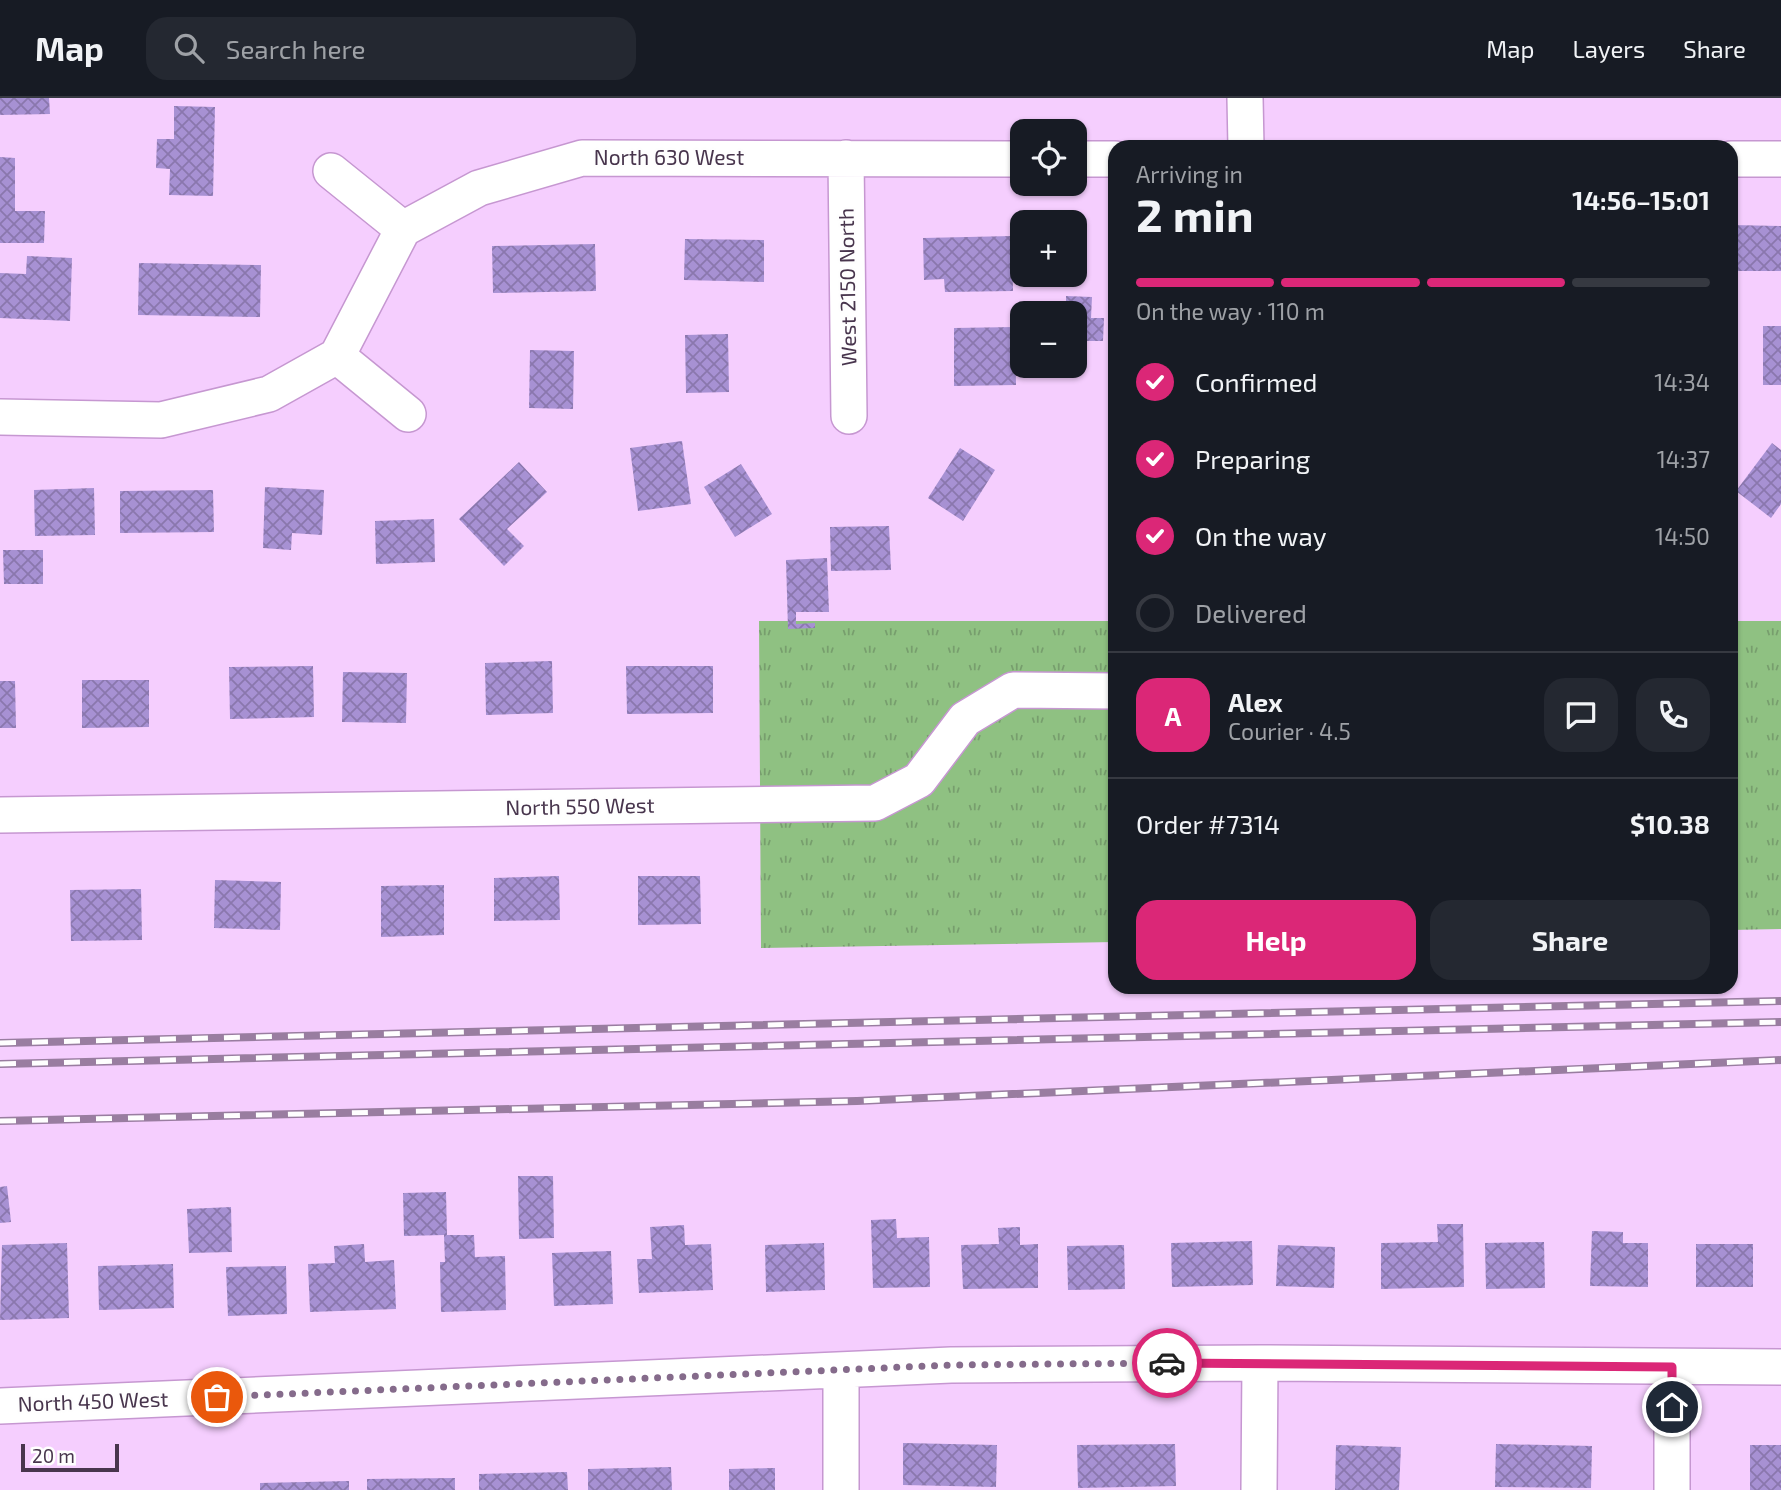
<!DOCTYPE html>
<meta charset="utf-8">
<style>
body{margin:0;font-family:"Exo 2",sans-serif;background:#242831;color:#f1f3f6;height:100vh;display:flex;flex-direction:column;font-size:26px;white-space:nowrap}
*{box-sizing:border-box;margin:0}
p{font-size:23px;color:#9ea1a6}
.icon{flex:none;width:38px;height:38px;fill:none;stroke:currentColor;stroke-width:2;stroke-linecap:round;stroke-linejoin:round}
.map{position:relative;flex:1;overflow:hidden}
.sheet{position:absolute;left:1108px;top:42px;width:630px;height:854px;display:flex;flex-direction:column;background:#171b24;border-radius:21px;box-shadow:0 2px 5px #0004}
.sheet>*{flex:none}
.fabs{position:absolute;left:1010px;top:21px;display:grid;gap:14px}
.fabs a{display:grid;place-items:center;width:77px;height:77px;border-radius:14px;background:#171b24;box-shadow:0 2px 5px #0004;font-size:35px}
.scale{position:absolute;left:21px;bottom:18px;width:98px;box-sizing:border-box;padding-left:7px;border:4px solid #48354d;border-top:0;font-size:19px;line-height:24px;white-space:nowrap;color:#48354d;-webkit-text-stroke:5px #fefefe;paint-order:stroke}
.pin{position:absolute;display:grid;place-items:center;width:60px;height:60px;color:#fff;margin:-30px;border:4px solid #fff;border-radius:50%;box-shadow:0 2px 7px #0007}
.courier{position:absolute;display:grid;place-items:center;width:70px;height:70px;margin:-35px;border:5px solid #db2777;border-radius:50%;background:#fff;color:#222;box-shadow:0 2px 9px #0007}
.headline em{font-style:normal;font-weight:700}
.headline div{display:flex;flex-direction:column-reverse}
.headline{display:flex;align-items:center;justify-content:space-between;height:119px;padding:0 28px}
h1{font-size:46px;font-weight:700;line-height:52px}
.bar{display:grid;grid-template-columns:repeat(4,1fr);gap:10px 7px;align-content:center;height:84px;padding:0 28px}
.bar i{height:9px;border-radius:5px;background:#363941}
.bar .on{background:#db2777}
.bar p{grid-column:span 4}
.line{display:flex;align-items:center;gap:18px;padding:0 28px;border-top:2px solid #363941}
.line div{flex:1}
.round{display:grid;place-items:center;flex:none;width:74px;height:74px;border-radius:21px;background:#242831}
ol{padding:0 28px;list-style:none}
li{display:flex;align-items:center;gap:21px;height:77px}
li p{margin-inline-start:auto}
li .icon{padding:7px;border-radius:50%;background:#db2777;color:#fff;stroke-width:4}
li:last-child{color:#9ea1a6}
li i{width:38px;height:38px;border:4px solid #363941;border-radius:50%}
.button{display:flex;gap:14px;margin-top:auto;padding:14px 28px}
.button a{flex:1;height:80px;border-radius:21px;background:#db2777;color:#fff;font-size:28px;font-weight:700;line-height:80px;text-align:center}
.button a+a{background:#242831;color:#f1f3f6}
header{display:flex;align-items:center;gap:42px;box-sizing:border-box;height:98px;padding:0 35px;background:#171b24;border-bottom:2px solid #363941}
header strong{font-size:33px}
nav{display:flex;gap:38px;margin-inline-start:auto;font-size:24px}
.search{width:490px;height:63px;background:#242831;display:flex;align-items:center;gap:18px;box-sizing:border-box;padding:0 24px;border-radius:21px;color:#9ea1a6;font-size:26px}
.map>svg:first-child{display:block}
</style>
<header>
<strong>Map</strong>
<div class="search"><svg class="icon" aria-label="search" viewBox="0 0 24 24"><circle cx="10" cy="10" r="6"/><path d="M15 15l6 6"/></svg>Search here</div>
<nav><a>Map</a><a>Layers</a><a>Share</a></nav>
</header>
<div class="map">
<svg width="1781" height="1392" viewBox="0 0 1781 1392">
<defs>
<pattern id="grass-tufts" width="24" height="20" patternUnits="userSpaceOnUse" patternTransform="scale(1.75)"><rect width="24" height="20" fill="#8fc182"/><path d="M3 7l-1-3M5 7V3M7 7l1-3M15 17l-1-3M17 17v-4M19 17l1-3" fill="none" stroke="#779e6d"/></pattern>
<pattern id="building-cross-hatch" width="8" height="8" patternUnits="userSpaceOnUse" patternTransform="scale(1.75)"><rect width="8" height="8" fill="#a791d3"/><path d="M0 0l8 8M0 8l8-8" fill="none" stroke="#8a77ad"/></pattern>
</defs>
<rect width="100%" height="100%" fill="#f5cefe"/>
<path fill="url(#grass-tufts)" d="M759 523H1115V844L761 850Z
M1731 523H1781V831L1731 832Z"/>
<path fill="url(#building-cross-hatch)" d="M0 0H49L50 16 0 17Z
M174 8 215 9 213 98 169 97 170 71 156 70 157 41H174Z
M0 59 15 60V113H45L44 145H0Z
M1732 127 1781 128V173H1732Z
M1012 138 1013 193 945 194 944 181 924 182 923 140Z
M685 141 764 142V184L684 182Z
M595 146 596 193 493 195 492 148Z
M27 158 72 160 70 223 0 220V175L26 176Z
M139 165 261 167 260 219 138 217Z
M1066 198 1092 199 1091 220H1104L1103 243H1074V215H1066Z
M1763 228H1781V287H1763Z
M1015 229 1016 287 954 288V230Z
M728 236 729 294 686 295 685 237Z
M530 252 574 253 573 311 529 310Z
M682 343 691 406 638 413 630 350Z
M1772 345 1781 352V406L1771 420 1736 393Z
M960 350 995 372 963 423 928 400Z
M519 364 547 394 507 431 524 448 504 468 459 421Z
M741 366 772 416 735 439 704 389Z
M265 389 324 392 322 437 292 435 291 452 263 450Z
M94 390 95 437 35 438 34 392Z
M213 392 214 434 120 435V393Z
M434 421 435 464 376 466 375 423Z
M889 428 891 472 831 473 830 429Z
M3 452H43V486H4Z
M827 460 829 514H796V526L815 525V530L788 531 786 462Z
M552 563 553 615 486 617 485 565Z
M313 568 314 619 230 621 229 569Z
M626 568H713V615L627 616Z
M343 574 407 575 406 625 342 624Z
M82 582H149V629L82 630Z
M0 583H15L16 630H0Z
M559 778 560 822 494 823V780Z
M638 778H700L701 826 638 827Z
M215 782 281 784 280 832 214 830Z
M444 787V837L381 839V788Z
M141 791 142 842 71 843 70 792Z
M518 1078H553L554 1140 519 1141Z
M7 1088 11 1124 0 1125V1089Z
M446 1094 447 1137H474L475 1159 505 1158 506 1212 441 1214 440 1164H445L444 1137 404 1138 403 1095Z
M231 1109 232 1154 189 1155 187 1111Z
M896 1121 897 1140 929 1139 930 1189 873 1190 871 1122Z
M1437 1126H1463L1464 1189 1381 1191V1145L1438 1144Z
M684 1127 685 1147 711 1146 713 1192 639 1195 637 1161H652L650 1129Z
M1020 1129V1147L1038 1146V1190L963 1191 961 1147 999 1146 998 1130Z
M1592 1133 1623 1134V1145H1648V1189L1590 1188Z
M1252 1143 1253 1187 1172 1189 1171 1145Z
M1544 1144 1545 1190 1486 1191 1485 1145Z
M67 1145 69 1220 0 1222 2 1147Z
M824 1145 825 1192 766 1194 765 1147Z
M364 1146 365 1164 394 1162 396 1211 310 1214 308 1166 335 1165 334 1148Z
M1696 1146H1753V1189H1696Z
M1124 1147 1125 1191 1068 1192 1067 1148Z
M1278 1147 1335 1149 1334 1190 1276 1188Z
M611 1153 613 1206 554 1208 552 1155Z
M173 1166 174 1210 99 1212 98 1168Z
M286 1168 287 1216 228 1218 226 1169Z
M903 1345 997 1347 996 1389 903 1387Z
M1175 1346 1176 1388 1078 1390 1077 1347Z
M1496 1346 1592 1348 1591 1390 1495 1389Z
M1336 1347 1401 1349 1399 1392H1335Z
M1750 1347H1781V1392H1750Z
M671 1369 672 1392H588V1371Z
M775 1370V1392H729V1371Z
M567 1374 568 1392H479V1376Z
M455 1380V1392H367V1381Z
M349 1383V1392H260V1385Z"/>
<g fill="none" stroke-linecap="round" stroke-linejoin="round">
<defs>
<path id="minor" d="M1245 0 1246 49
M846 60 849 318
M1074 61H1115
M1731 61H1781
M331 73 403 131
M337 258 408 316
M0 319 161 322 269 296 337 258 403 131 479 90 582 60 1022 61
M0 717 875 705 919 682 965 621 1013 592 1115 593
M0 1308 951 1267 1260 1265 1781 1269
M841 1392V1273
M1259 1392 1260 1265
M1672 1392V1269"/>
</defs>
<use href="#minor" stroke="#c697d1" stroke-width="38"/>
<use href="#minor" stroke="#fff" stroke-width="35"/>
<defs>
<path id="rail" d="M0 945 1781 903
M0 966 1781 924
M0 1023 857 1003 1781 962"/>
</defs>
<use href="#rail" stroke="#997da0" stroke-width="8"/>
<use href="#rail" stroke="#fefefe" stroke-width="5" stroke-dasharray="16" stroke-linecap="butt"/>
</g>
<g fill="none" stroke-linecap="round" stroke-linejoin="round">
<path stroke="#856b8b" stroke-width="7" stroke-dasharray="0 12.6" d="M217 1299 951 1267 1167 1265"/>
<path stroke="#db2777" stroke-width="9" d="M1167 1265 1672 1269V1309"/>
</g>
<g text-anchor="middle" stroke-width="5" stroke-linejoin="round" paint-order="stroke">
<g font-size="21" fill="#48354d" stroke="#fefefe">
<text x="669" y="67">North 630 West</text>
<text transform="translate(848 189) rotate(-91)" y="7">West 2150 North</text>
<text transform="translate(580 709) rotate(-1)" y="7">North 550 West</text>
<text transform="translate(93 1304) rotate(-2)" y="7">North 450 West</text>
</g>
</g>
</svg>
<div class="fabs">
<a><svg class="icon" aria-label="locate" viewBox="0 0 24 24"><circle cx="12" cy="12" r="6"/><path d="M12 2v4M12 18v4M2 12h4M18 12h4"/></svg></a>
<a>+</a>
<a>−</a>
</div>
<div class="scale">20 m</div>
<div class="pin" style="left:217px;top:1299px;background:#ea580c"><svg class="icon" aria-label="bag" viewBox="0 0 24 24"><path d="M5 8h14l-1 12H6zM9 8a3 3 0 0 1 6 0"/></svg></div>
<div class="pin" style="left:1672px;top:1309px;background:#1f2937"><svg class="icon" aria-label="home" viewBox="0 0 24 24"><path d="M3 11l9-7 9 7M6 9v11h12V9"/></svg></div>
<div class="courier" style="left:1167px;top:1265px"><svg class="icon" aria-label="car" viewBox="0 0 24 24"><path d="M5 17H2v-5l4-1 3-4h7l3 4 3 1v5h-3M9 17h6M6 11h13"/><circle cx="7" cy="17" r="2"/><circle cx="17" cy="17" r="2"/></svg></div>
<section class="sheet">
<div class="headline"><div><h1>2 min</h1><p>Arriving in</p></div><em>14:56–15:01</em></div>
<div class="bar"><i class="on"></i><i class="on"></i><i class="on"></i><i></i><p>On the way · 110 m</p></div>
<ol>
<li><svg class="icon" aria-label="check" viewBox="0 0 24 24"><path d="M5 12l5 5 9-10"/></svg>Confirmed<p>14:34</p></li>
<li><svg class="icon" aria-label="check" viewBox="0 0 24 24"><path d="M5 12l5 5 9-10"/></svg>Preparing<p>14:37</p></li>
<li><svg class="icon" aria-label="check" viewBox="0 0 24 24"><path d="M5 12l5 5 9-10"/></svg>On the way<p>14:50</p></li>
<li><i></i>Delivered</li>
</ol>
<div class="line" style="height:126px"><b class="round" style="background:#db2777;color:#fff">A</b><div><b>Alex</b><p>Courier · 4.5</p></div><a class="round"><svg class="icon" aria-label="chat" viewBox="0 0 24 24"><path d="M4 5h16v11H9l-5 4z"/></svg></a><a class="round"><svg class="icon" aria-label="phone" viewBox="0 0 24 24"><path d="M5 4h4l2 5-3 2q2 4 5 5l2-3 5 2v4C11 20 4 13 5 4z"/></svg></a></div>
<div class="line" style="height:91px"><div>Order #7314</div><b>$10.38</b></div>
<div class="button"><a>Help</a><a>Share</a></div>
</section>
</div>
